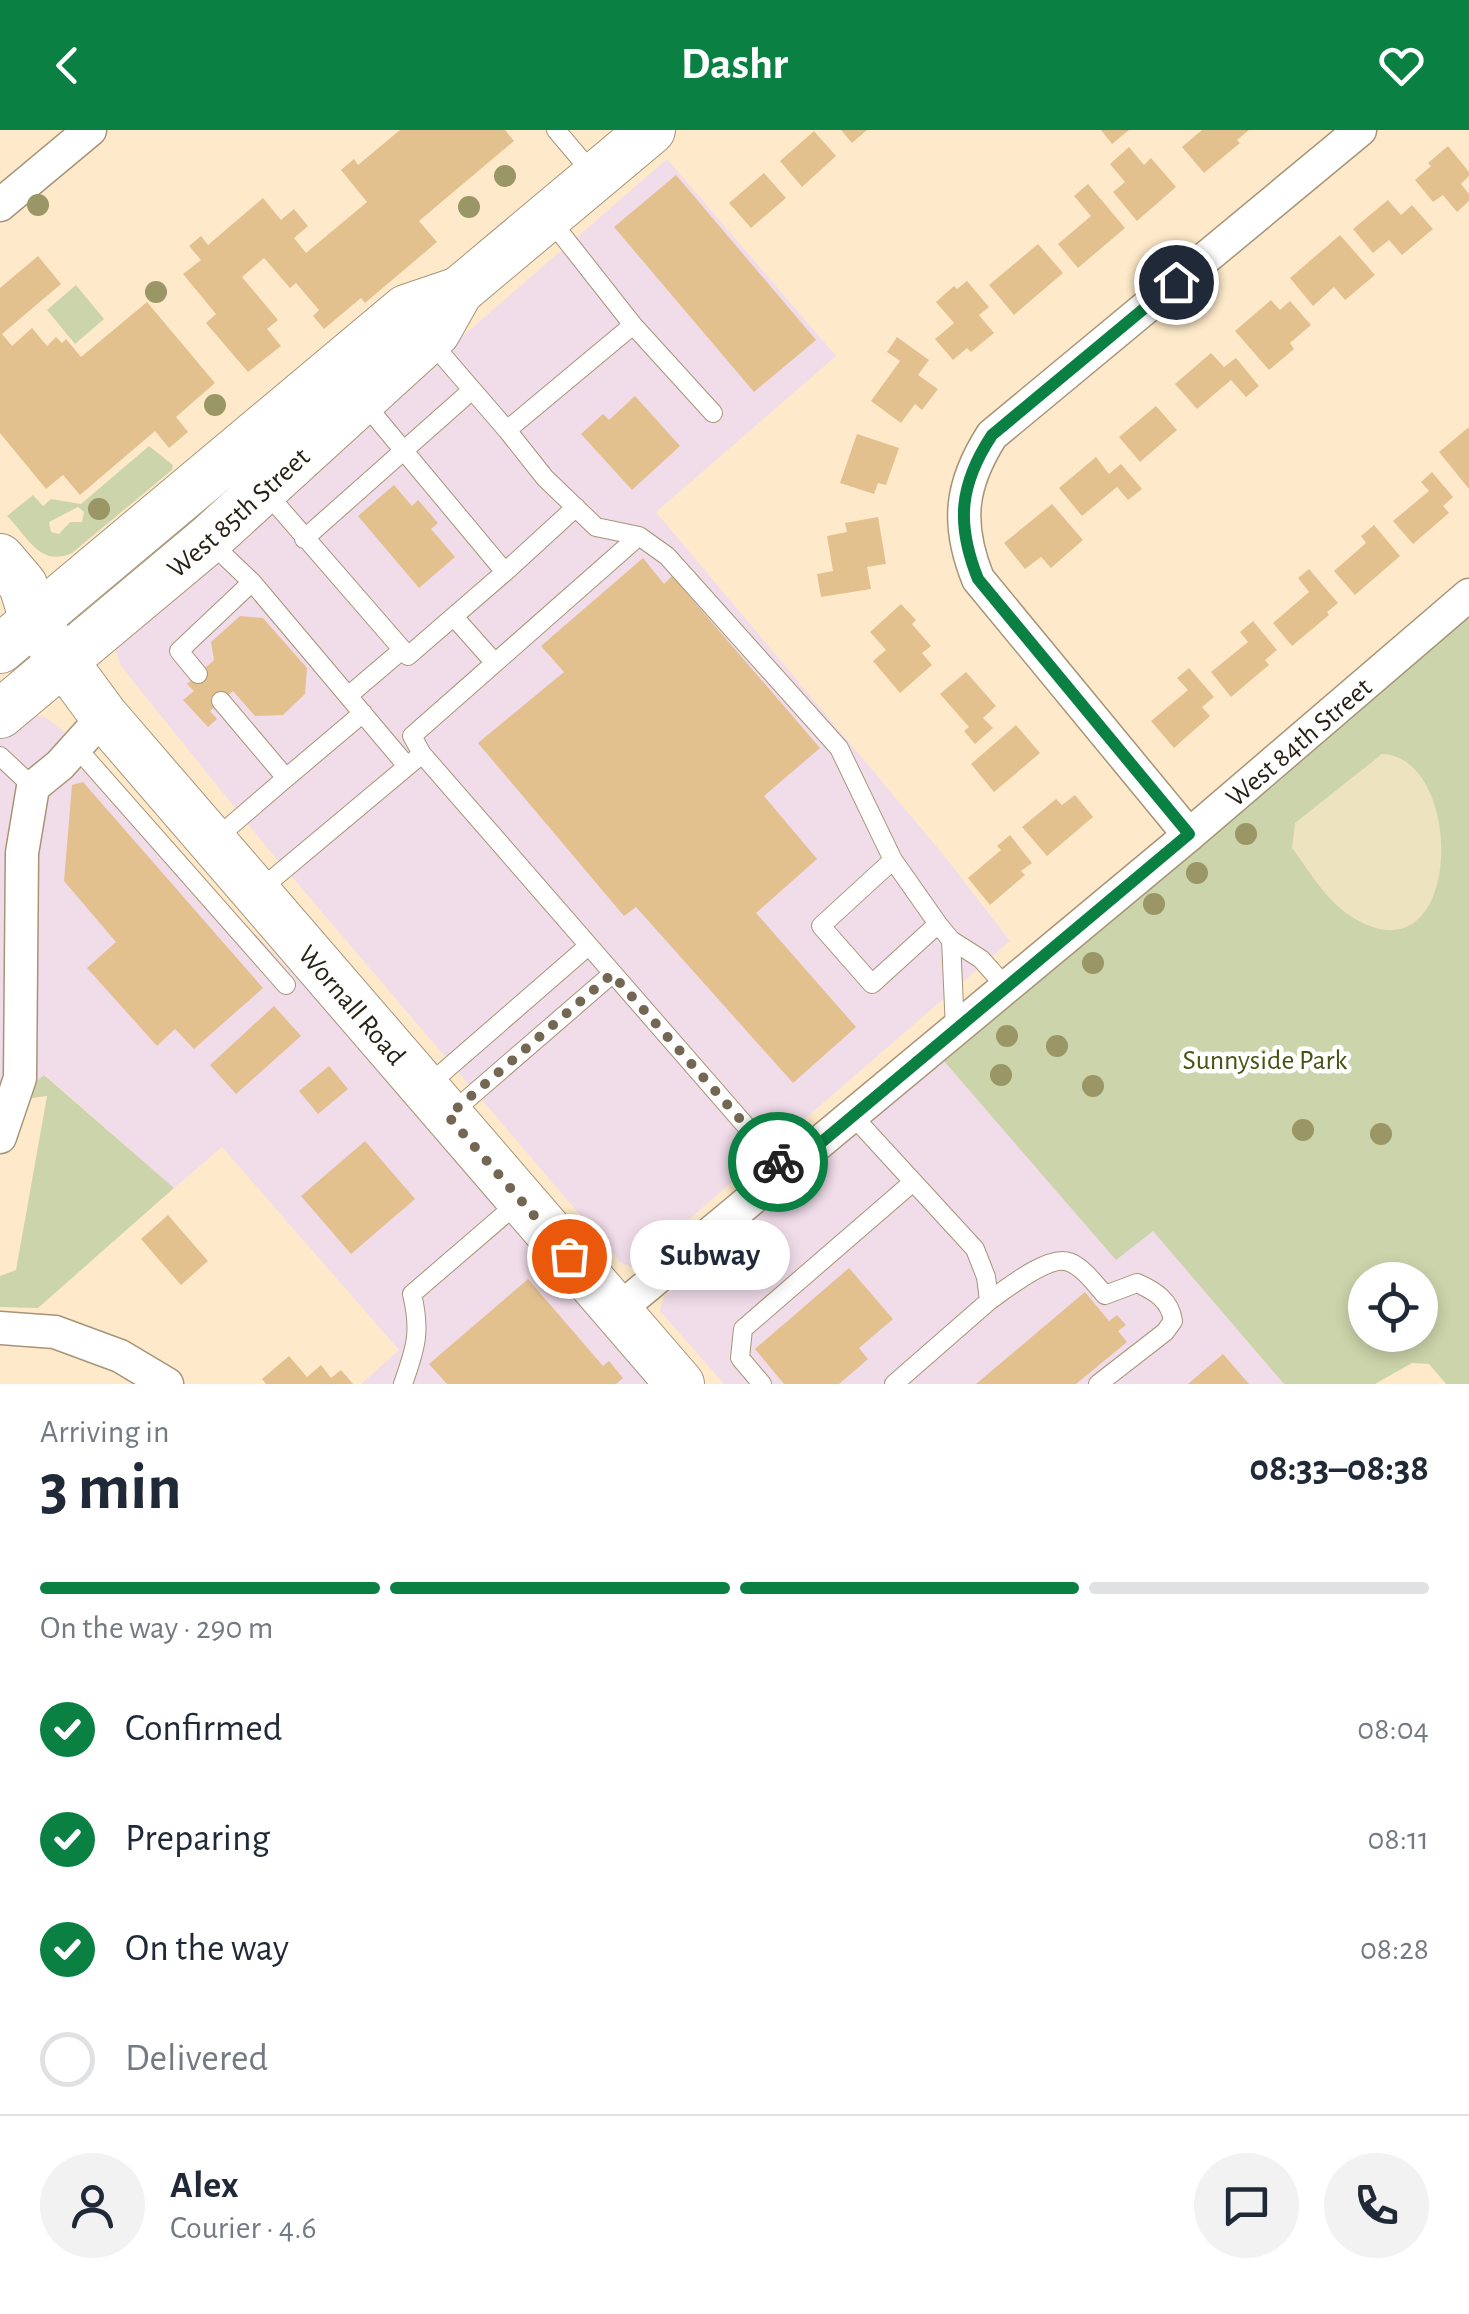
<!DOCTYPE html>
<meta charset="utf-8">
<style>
body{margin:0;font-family:"Alegreya Sans",sans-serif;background:#f2f2f3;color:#1f2937;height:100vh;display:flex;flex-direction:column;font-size:38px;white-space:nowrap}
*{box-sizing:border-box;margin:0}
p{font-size:32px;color:#747a83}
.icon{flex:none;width:55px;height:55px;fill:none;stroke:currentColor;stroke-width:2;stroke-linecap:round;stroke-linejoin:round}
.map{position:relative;height:1254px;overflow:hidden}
.details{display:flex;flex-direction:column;background:#fff;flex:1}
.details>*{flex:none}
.tools{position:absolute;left:1348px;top:1132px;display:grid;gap:20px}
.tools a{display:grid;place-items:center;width:90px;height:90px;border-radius:50%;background:#fff;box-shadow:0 5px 15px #0003;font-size:50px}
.pin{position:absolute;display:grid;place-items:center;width:85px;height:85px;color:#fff;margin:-42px;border:5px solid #fff;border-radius:50%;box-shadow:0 2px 10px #0007}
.courier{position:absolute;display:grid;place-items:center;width:100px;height:100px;margin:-50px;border:8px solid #0b8043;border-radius:50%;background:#fff;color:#222;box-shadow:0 2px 12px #0007}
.bubble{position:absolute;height:70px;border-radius:35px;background:#fff;box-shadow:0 5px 15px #0003;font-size:32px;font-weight:700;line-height:70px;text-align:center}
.headline em{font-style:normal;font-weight:700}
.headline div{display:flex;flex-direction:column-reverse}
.headline{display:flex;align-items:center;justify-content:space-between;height:170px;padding:0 40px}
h1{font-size:65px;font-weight:700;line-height:75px}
.bar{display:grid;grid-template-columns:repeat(4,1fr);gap:15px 10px;align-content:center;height:120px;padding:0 40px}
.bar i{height:12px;border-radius:8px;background:#e0e1e3}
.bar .current{background:#0b8043}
.bar p{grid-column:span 4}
.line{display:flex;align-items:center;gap:25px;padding:0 40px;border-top:2px solid #e0e1e3}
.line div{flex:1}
.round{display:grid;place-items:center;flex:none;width:105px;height:105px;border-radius:52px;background:#f2f2f3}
ol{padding:0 40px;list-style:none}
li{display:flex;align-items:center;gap:30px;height:110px}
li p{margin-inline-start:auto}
li .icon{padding:10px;border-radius:50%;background:#0b8043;color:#fff;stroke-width:4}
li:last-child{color:#747a83}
li i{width:55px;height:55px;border:5px solid #e0e1e3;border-radius:50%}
header{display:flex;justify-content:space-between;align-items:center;height:130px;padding:0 40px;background:#0b8043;color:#fff;font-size:45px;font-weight:700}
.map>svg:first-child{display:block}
</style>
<header><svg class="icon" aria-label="back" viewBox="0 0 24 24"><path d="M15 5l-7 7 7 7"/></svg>Dashr<svg class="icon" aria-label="heart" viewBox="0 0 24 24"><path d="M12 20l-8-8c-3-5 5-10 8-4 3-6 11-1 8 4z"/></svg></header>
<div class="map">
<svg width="1469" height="1254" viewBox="0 0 1469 1254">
<rect width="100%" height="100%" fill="#feeaca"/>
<path fill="#f1dcea" d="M667 29 836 226 656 382 946 728 1010 811 633 1138 620 1132 264 714 121 536 113 513 130 494Z
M23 585 45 587 60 598 318 870 650 1254H361L399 1220 222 1017 174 1058 45 945 0 983V604Z
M943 930 1116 1129 1153 1100 1284 1254H724L660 1181 664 1166Z"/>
<path fill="#ccd4ab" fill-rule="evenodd" d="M76 155 104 189 75 214 47 180Z
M149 316 173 335 172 340 72 423C39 438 27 405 7 386L33 365 43 376 51 369 81 374ZM78 377 84 382 82 392H70L59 404 51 402 49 392Z
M1469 487V1254H1446L1429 1234 1412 1233 1375 1254H1284L1153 1101 1116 1130 943 930ZM1365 1150H1420V1205H1365Z
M44 945 174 1058 38 1178 0 1177V1146L16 1140 47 966 25 969 23 963Z"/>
<path fill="#ede3be" d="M1382 624C1469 627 1463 865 1346 783 1324 767 1308 739 1292 718L1295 693Z"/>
<path fill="#e2c18f" d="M400 0H505L514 11 419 91 437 112 365 173 361 168 324 199 313 186 319 180 296 153 290 158 264 128 242 147 278 190 267 199 281 216 248 242 206 193 216 184 183 144 201 130 189 116 201 106 208 115 263 68 281 90 294 79 308 96 294 108 306 123 367 72 341 40 354 29 358 35Z
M841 0H867L852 13Z
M1101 0H1129L1112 14Z
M1202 0H1249L1237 10 1240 13 1204 43 1182 17Z
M814 1 836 26 802 57 780 31Z
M1448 16 1469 42V46L1461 54 1469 64V71L1457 82 1443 65 1433 72 1415 50 1431 36 1428 33Z
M1129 17 1144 35 1151 28 1176 57 1137 91 1113 62 1125 52 1110 34Z
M764 43 786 68 751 98 729 73Z
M676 45 816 210 754 262 614 97Z
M1088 54 1125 98 1078 138 1058 114 1091 86 1074 66Z
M1388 70 1401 85 1412 75 1433 99 1402 125 1389 110 1373 123 1353 99Z
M1340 105 1375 145 1345 170 1334 157 1313 176 1290 148Z
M1038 114 1063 143 1014 185 989 155Z
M38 126 61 154 2 204 12 216 32 198 47 216 56 207 62 213 66 209 81 227 147 172 215 253 176 287 188 302 169 318 155 301 80 365 63 345 46 359 0 303V158Z
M967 151 989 177 979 185 994 203 971 222 967 218 953 230 935 209 954 193 936 172 954 156 957 159Z
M1271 170 1280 180 1290 171 1311 195 1290 213 1294 219 1269 240 1235 201Z
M897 207 929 230 918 245 938 259 922 280 915 274 901 293 871 271 900 231 887 222Z
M1211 223 1224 237 1236 228 1259 256 1246 267 1231 250 1197 279 1175 254Z
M635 266 680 316 632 360 581 304 603 284 609 290Z
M1156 276 1177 300 1140 332 1119 307Z
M1469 297V359L1439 322Z
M857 304 899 318 886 355 878 353 874 364 840 353Z
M1096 327 1109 344 1121 334 1142 359 1128 370 1117 357 1082 386 1059 358Z
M1432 342 1453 367 1443 376 1449 383 1413 414 1393 391 1429 361 1421 352Z
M394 355 412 376 418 370 438 393 431 399 455 427 419 458 358 386Z
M1052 374 1083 410 1051 438 1041 427 1025 439 1004 413Z
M878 387 886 434 867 437 871 459 821 467 817 444 833 441 827 406 847 402 845 393Z
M1374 395 1400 426 1355 465 1334 441 1366 413 1361 406Z
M643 428 664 454 672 446 820 618 764 666 817 729 756 783 856 897 793 953 636 777 624 786 478 613 564 542 541 516Z
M1309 439 1338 473 1327 482 1329 485 1292 516 1273 493 1309 462 1298 448Z
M901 474 916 490 912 494 931 516 922 523 932 535 900 563 873 531 886 520 870 502Z
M240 486 263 488 307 538 305 564 283 585 255 586 233 561 210 581 217 589 208 597 183 570 194 561 187 554 214 530 211 512Z
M1253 491 1277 520 1265 530 1269 535 1231 567 1211 542 1248 512 1240 502Z
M1189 538 1214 567 1202 577 1210 586 1174 618 1151 591 1188 560 1177 548Z
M966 542 996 576 983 588 993 598 975 614 964 601 969 597 940 564Z
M1016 595 1040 623 994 662 971 634Z
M83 652 263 858 194 919 175 899 157 916 87 838 116 812 64 751 72 655Z
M1075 665 1093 687 1047 726 1022 697 1056 669 1062 675Z
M1010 705 1032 733 1021 741 1025 745 990 775 968 748 1001 720 997 716Z
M274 876 301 906 236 964 210 935Z
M329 936 348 959 318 984 299 961Z
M365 1011 415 1069 351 1124 301 1066Z
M168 1085 208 1131 181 1155 141 1109Z
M849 1138 893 1189 859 1218 868 1229 839 1254H784L755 1219Z
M528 1149 603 1236 609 1231 623 1248 616 1254H447L429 1234Z
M1085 1162 1109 1191 1117 1185 1126 1195 1118 1201 1127 1212 1076 1254H976Z
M1223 1224 1249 1254H1188Z
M289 1226 307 1247 321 1235 331 1248 341 1240 353 1254H266L262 1249Z"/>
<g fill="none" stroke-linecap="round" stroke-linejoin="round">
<defs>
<path id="lane" d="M556 0 594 45
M633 195 713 283
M431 212 507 300 633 195 548 87
M507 300 545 348 596 397 639 406 667 426 839 618 893 730 938 794 951 810 981 829 1006 857
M264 360 408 526 505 442 364 273
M304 409 472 260
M210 412 252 452 407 636
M505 442 576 377
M454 487 495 533
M198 544 179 521 252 452
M348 566 402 520
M221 571 286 648 363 583
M76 617 286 855
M422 624 412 606 639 406
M0 626 33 657
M213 711 286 648
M893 730 821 796 872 854 938 794
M257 762 422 624 786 1042
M951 810 955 899
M426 957 587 817
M449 985 612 844
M852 985 975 1119 986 1147 989 1171 894 1254
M989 1171C1006 1159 1049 1124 1069 1132 1083 1137 1095 1154 1105 1165L1137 1153C1155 1161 1170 1170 1173 1191L1165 1202 1098 1254
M403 1254C416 1217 421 1202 412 1164L519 1072
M762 1254 740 1228 743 1199 913 1052"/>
<g id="street">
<path d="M0 75 90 0"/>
<path d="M1189 705 978 449C956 394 960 355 992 305L1360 0"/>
<path d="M0 1007 20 948 22 723 33 657 60 635 104 586"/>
<path id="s1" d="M617 1181 1189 705 1469 465"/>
<path d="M0 1198 55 1202 120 1226 167 1254"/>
</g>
<g id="secondary">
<path id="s2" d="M0 428 23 455 34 491 104 586 680 1254"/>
<path d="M0 519 406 179 459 161"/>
<path id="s3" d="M0 584 208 410 436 202 459 161 651 0"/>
</g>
</defs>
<use href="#lane" stroke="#a79477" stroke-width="20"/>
<use href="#street" stroke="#a79477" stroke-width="35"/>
<use href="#secondary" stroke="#a79477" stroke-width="50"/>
<use href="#lane" stroke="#fff" stroke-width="18"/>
<use href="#street" stroke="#fff" stroke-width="32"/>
<use href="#secondary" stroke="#fff" stroke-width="48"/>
</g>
<g fill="#9a9665">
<circle cx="505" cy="46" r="11"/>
<circle cx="38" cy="75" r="11"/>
<circle cx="469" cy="77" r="11"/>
<circle cx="156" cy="162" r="11"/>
<circle cx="215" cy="275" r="11"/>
<circle cx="99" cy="379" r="11"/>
<circle cx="1246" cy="704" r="11"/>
<circle cx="1197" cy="743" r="11"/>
<circle cx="1154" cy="774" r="11"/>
<circle cx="1093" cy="833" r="11"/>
<circle cx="1007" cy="906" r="11"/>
<circle cx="1057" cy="916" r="11"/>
<circle cx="1001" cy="945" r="11"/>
<circle cx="1093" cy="956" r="11"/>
<circle cx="1303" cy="1000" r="11"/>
<circle cx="1381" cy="1004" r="11"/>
</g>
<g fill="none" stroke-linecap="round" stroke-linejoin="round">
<path stroke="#736754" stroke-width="10" stroke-dasharray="0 18" d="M569 1126 448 986 612 844 778 1032"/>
<path stroke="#0b8043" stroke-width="12" d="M778 1032 786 1042 1189 704 978 449C956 394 959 355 992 305L1176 152"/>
</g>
<g text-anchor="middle" stroke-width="9" stroke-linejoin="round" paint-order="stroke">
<g font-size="28" fill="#282115" stroke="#fff">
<text dy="10" stroke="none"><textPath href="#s3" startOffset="312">West 85th Street</textPath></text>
<text dy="10" stroke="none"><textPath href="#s1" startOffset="888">West 84th Street</textPath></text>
<text dy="10" stroke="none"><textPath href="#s2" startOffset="572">Wornall Road</textPath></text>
</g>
<g font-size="28" fill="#495213" stroke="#fff">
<text x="1265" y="939">Sunnyside Park</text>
</g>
</g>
</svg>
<div class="tools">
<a><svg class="icon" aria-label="locate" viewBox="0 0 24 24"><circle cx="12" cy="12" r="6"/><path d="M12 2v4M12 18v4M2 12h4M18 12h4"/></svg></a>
</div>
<div class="pin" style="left:569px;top:1126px;background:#ea580c"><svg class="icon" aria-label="bag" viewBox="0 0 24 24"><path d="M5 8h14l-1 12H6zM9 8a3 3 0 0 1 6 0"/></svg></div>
<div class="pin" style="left:1176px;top:152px;background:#1f2937"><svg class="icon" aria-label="home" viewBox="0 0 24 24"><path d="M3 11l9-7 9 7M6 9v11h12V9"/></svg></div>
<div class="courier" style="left:778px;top:1032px"><svg class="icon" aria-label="bike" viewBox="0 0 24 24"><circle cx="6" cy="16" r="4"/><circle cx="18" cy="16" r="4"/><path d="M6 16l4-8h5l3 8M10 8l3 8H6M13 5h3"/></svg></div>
<div class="bubble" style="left:630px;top:1090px;width:160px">Subway</div>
</div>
<section class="details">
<div class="headline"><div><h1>3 min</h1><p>Arriving in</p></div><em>08:33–08:38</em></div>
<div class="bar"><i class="current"></i><i class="current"></i><i class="current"></i><i></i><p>On the way · 290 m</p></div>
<ol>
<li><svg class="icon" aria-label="check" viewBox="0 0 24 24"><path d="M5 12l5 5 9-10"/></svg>Confirmed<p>08:04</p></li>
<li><svg class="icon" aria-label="check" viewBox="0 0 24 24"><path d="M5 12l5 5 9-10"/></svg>Preparing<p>08:11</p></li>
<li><svg class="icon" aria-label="check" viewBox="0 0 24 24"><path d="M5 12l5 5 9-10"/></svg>On the way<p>08:28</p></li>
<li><i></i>Delivered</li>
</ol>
<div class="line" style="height:180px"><a class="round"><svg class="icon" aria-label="person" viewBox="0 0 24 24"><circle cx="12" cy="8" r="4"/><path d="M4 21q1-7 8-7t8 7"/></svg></a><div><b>Alex</b><p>Courier · 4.6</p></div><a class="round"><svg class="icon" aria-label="chat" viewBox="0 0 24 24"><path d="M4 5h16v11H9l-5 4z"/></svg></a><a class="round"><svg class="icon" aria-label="phone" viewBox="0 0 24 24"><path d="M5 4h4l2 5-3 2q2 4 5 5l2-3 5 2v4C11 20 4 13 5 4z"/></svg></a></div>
</section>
